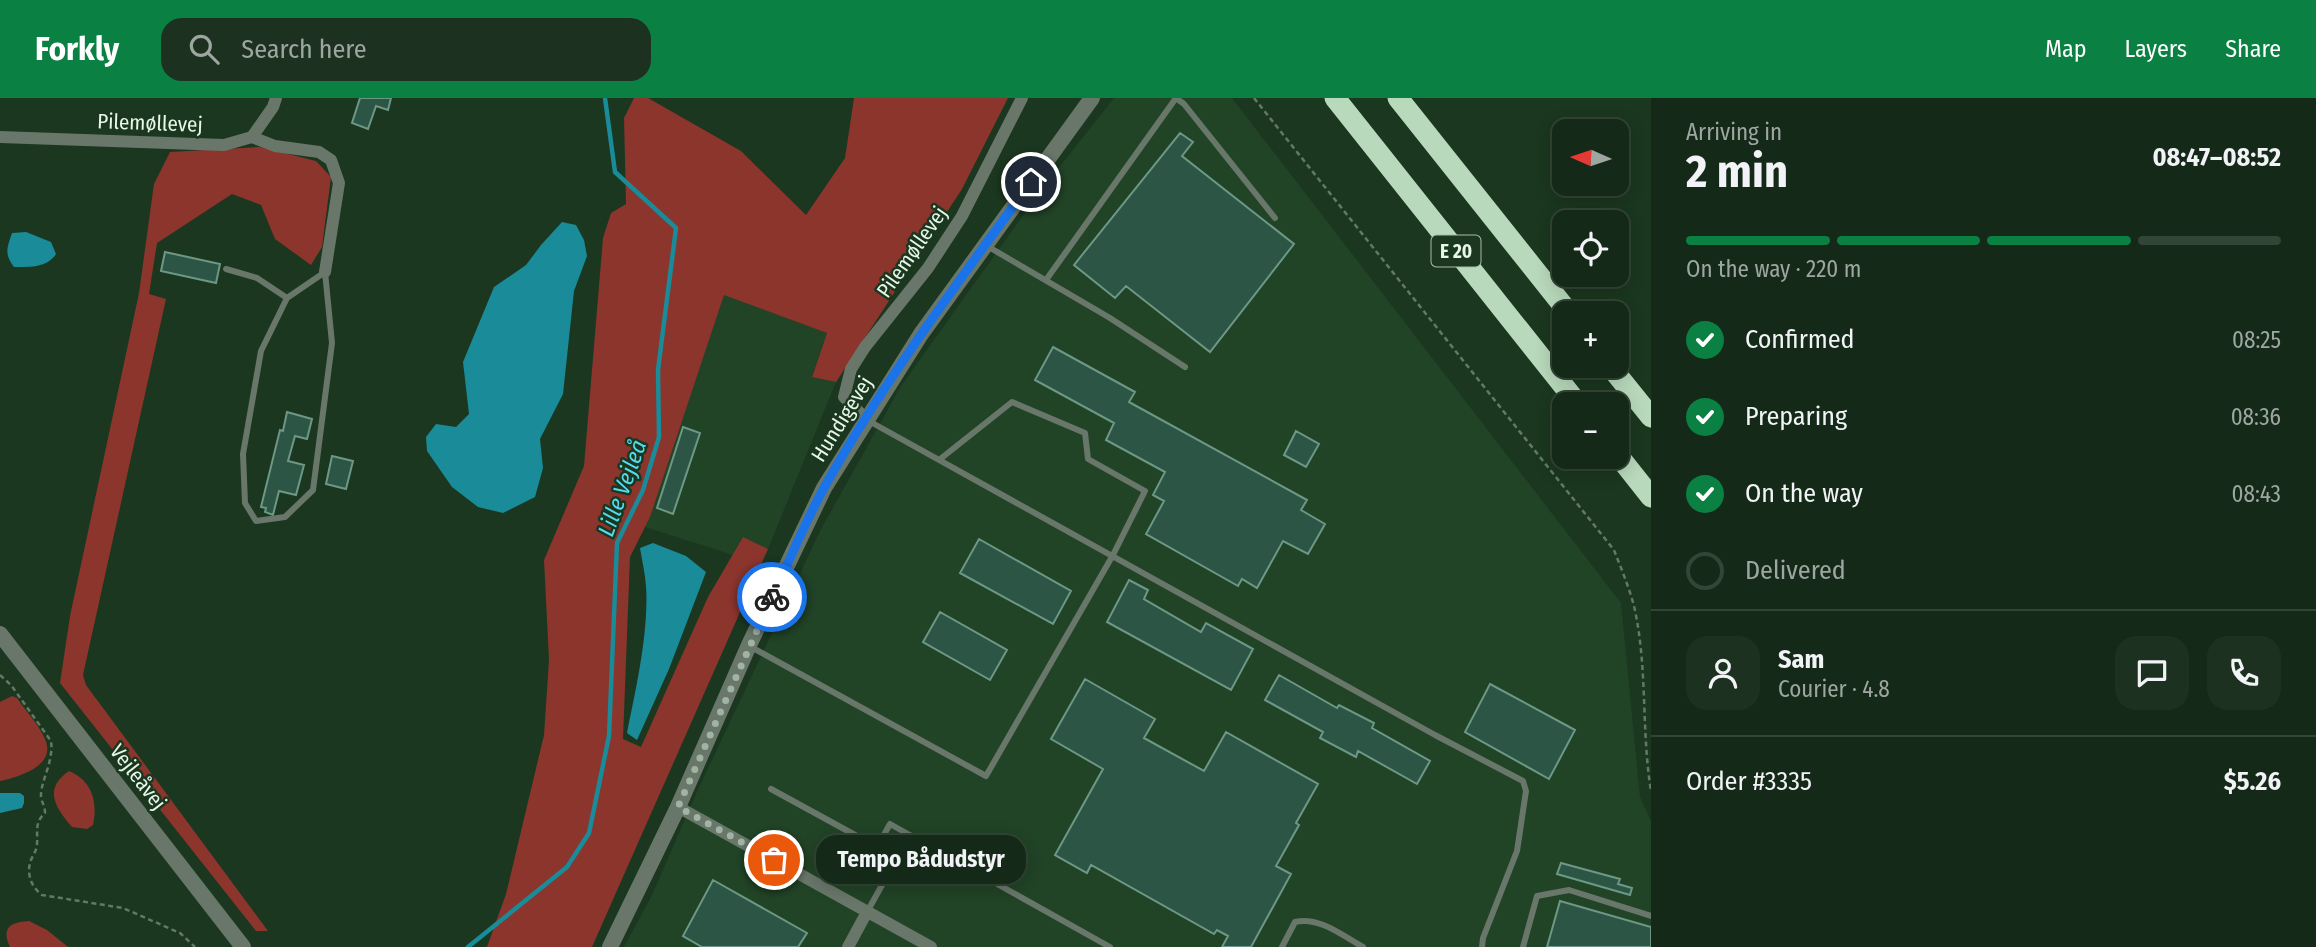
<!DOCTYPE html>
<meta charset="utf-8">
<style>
body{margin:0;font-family:"Fira Sans Condensed",sans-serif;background:#1d3120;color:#f1f3f6;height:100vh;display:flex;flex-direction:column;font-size:26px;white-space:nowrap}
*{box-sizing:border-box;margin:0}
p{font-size:23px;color:#9da6a1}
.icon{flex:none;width:38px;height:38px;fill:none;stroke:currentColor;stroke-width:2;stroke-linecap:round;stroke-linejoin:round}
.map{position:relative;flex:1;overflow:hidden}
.side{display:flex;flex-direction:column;background:#142917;width:665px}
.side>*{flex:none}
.needle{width:46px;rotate:273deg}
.fabs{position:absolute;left:1552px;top:21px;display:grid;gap:14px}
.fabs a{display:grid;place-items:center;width:77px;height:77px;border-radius:14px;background:#142917;box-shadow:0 4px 18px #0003,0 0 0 2px #334536;font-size:35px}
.pin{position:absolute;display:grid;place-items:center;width:60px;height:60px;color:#fff;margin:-30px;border:4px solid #fff;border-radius:50%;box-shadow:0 2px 7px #0007}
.courier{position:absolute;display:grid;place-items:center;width:70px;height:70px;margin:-35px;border:5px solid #1a73e8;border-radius:50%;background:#fff;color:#222;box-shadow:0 2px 9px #0007}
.bubble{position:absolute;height:49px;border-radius:21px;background:#142917;box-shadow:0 4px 18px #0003,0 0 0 2px #334536;font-size:23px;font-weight:700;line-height:49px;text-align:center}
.overview em{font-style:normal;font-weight:700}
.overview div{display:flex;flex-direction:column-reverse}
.overview{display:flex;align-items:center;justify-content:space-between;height:119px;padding:0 35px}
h1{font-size:46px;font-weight:700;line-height:52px}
.bar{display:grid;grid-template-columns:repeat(4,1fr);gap:10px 7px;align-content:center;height:84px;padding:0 35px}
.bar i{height:9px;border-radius:5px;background:#334536}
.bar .selected{background:#0b8043}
.bar p{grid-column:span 4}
.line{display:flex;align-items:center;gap:18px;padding:0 35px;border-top:2px solid #334536}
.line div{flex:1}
.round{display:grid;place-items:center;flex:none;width:74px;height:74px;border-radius:21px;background:#1d3120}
ol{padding:0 35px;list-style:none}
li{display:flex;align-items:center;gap:21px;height:77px}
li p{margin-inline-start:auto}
li .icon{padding:7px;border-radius:50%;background:#0b8043;color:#fff;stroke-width:4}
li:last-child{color:#9da6a1}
li i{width:38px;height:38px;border:4px solid #334536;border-radius:50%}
header{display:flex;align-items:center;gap:42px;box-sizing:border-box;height:98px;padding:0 35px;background:#0b8043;color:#fff}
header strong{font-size:33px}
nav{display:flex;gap:38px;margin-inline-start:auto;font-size:24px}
.search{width:490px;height:63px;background:#1d3120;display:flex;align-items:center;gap:18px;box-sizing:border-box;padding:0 24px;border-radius:21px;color:#9da6a1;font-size:26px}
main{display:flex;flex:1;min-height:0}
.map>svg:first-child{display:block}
</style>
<header>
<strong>Forkly</strong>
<div class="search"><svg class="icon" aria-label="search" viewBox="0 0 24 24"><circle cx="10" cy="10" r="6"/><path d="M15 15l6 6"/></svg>Search here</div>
<nav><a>Map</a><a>Layers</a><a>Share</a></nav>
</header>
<main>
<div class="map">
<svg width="1651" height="849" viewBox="0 0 1651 849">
<rect width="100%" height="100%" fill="#1b371f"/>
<path fill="#214326" d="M1114 0H1232L1621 505 1640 699 1651 723V849H624L652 797 696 696 821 431 901 288 1042 91Z
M724 196 827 235 812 278 836 284 768 451 743 439 733 457 645 429Z"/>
<path fill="#8b352d" d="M634 0H648L741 53 806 117 845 60 854 0H1008L962 91 836 284 812 279 827 235 724 197 650 419 630 459 623 641 641 649 708 499 743 439 768 451 592 849H487L506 796 544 637 549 562 544 462 584 368 603 140 611 115 626 106 624 20Z
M260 49 316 63 331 79 322 149 311 167 275 141 261 107 232 96 157 145 149 196 166 201 83 577 86 587 268 833H256L60 585 70 518 139 195 154 86 170 54Z
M12 598 17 600C26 613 39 627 45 641 57 668 19 679 0 683V604Z
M69 673C92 683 98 703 93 727L87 731 72 729C55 709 43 691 69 673Z
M29 823 47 832 68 849H10C1 830 10 824 29 823Z"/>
<path fill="#198b99" d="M562 124 576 127 584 142 587 158 574 193 563 296 540 341 543 370 535 399 503 415 478 409 452 389 427 353 426 339 436 326 456 329 469 316 463 264 494 189 526 167 541 147Z
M26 134 51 144 56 156C47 170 29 169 14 169 4 156 7 150 12 135Z
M653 445 686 458 706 474 669 571 637 642 627 635C636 591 649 533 646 488 645 475 642 462 640 450Z
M0 695H20L24 698V705L22 710 0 715Z"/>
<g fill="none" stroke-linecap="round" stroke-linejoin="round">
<path stroke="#198b99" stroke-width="4.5" d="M468 849 567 769 589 735 609 638 617 445 643 392 659 339 658 272 676 130 615 74 605 0"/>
</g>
<path fill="#2c5546" stroke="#6d9886" stroke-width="2" d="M360 0H391L388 12 376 8 368 31 352 25Z
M1180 35 1193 44 1182 58 1294 146 1210 254 1126 188 1115 200 1074 167Z
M165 154 220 166 216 185 161 173Z
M1053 249 1135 294 1129 304 1307 402 1301 412 1325 426 1308 456 1283 443 1257 490 1242 481 1238 488 1146 436 1164 403 1153 397 1165 374 1106 342 1114 325 1035 282Z
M287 314 312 321 307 341 295 338 288 363 304 367 296 397 279 393 273 417 265 414 266 410 261 409 280 332 283 333Z
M683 329 700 335 673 416 657 410Z
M1296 333 1319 346 1306 369 1284 357Z
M332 358 353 363 346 391 326 386Z
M979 441 1071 493 1053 526 960 475Z
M1129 482 1148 492 1144 501 1201 534 1206 525 1253 551 1231 592 1107 524Z
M940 514 1007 552 990 582 923 544Z
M1279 577 1337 610 1339 607 1374 625 1372 630 1430 663 1417 686 1358 653 1356 659 1320 640 1323 634 1265 602Z
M1085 581 1155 621 1144 640 1204 673 1226 634 1318 686 1296 725 1299 727 1276 768 1291 776 1251 849H1222L1228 838 1217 832 1214 836 1091 767 1087 775 1055 757 1103 671 1051 641Z
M1490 586 1575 632 1549 681 1465 634Z
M1561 765 1620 781 1618 786 1632 790 1630 797 1557 776Z
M713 782 807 835 798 849H702L683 838Z
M1560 803 1651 829V849H1547Z"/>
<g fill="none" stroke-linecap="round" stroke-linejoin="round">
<path stroke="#627a65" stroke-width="2.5" stroke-dasharray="5 3.5" stroke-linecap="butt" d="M1254 0 1614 452C1621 470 1629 489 1634 508 1648 569 1641 632 1651 693
M0 577 11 587 51 643C54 664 40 684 41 699 42 705 45 708 45 715 34 725 38 734 37 746 37 752 33 757 31 762 26 775 31 789 42 797L123 810 180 835 195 849"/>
<path stroke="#69766a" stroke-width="6" d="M987 148 1110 220 1185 269
M226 171 257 180 287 200 325 174 332 245 313 392 285 419 256 423 245 405 243 356 261 253 287 200
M1046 182 1176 0 1184 6 1275 120
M867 322 1435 637 1523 683 1526 693 1517 753 1483 840 1482 849
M751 549 986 678 1113 457 1145 393 1088 361 1085 335 1012 304 939 362
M771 691 877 749 890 726 1110 849
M867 814 910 737
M1282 849 1295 824C1319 818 1343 838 1363 849
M1523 849 1537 798 1569 792 1651 818"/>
<path stroke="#69766a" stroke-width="12" d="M0 39 224 47 252 39 273 9 276 0
M252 39 275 48 319 54 331 62 339 85 325 174
M866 321 844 299 851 271 865 249 928 170 962 118 1022 0
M678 709 931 849
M848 849 867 814"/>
<path stroke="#69766a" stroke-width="16" d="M0 536 243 849
M610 849 678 709 749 547 824 390 921 236 1092 0"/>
<path stroke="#b8d9bb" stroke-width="21" d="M1335 0 1578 306
M1398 0 1569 215
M1610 268 1651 319
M1617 356 1651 399"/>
</g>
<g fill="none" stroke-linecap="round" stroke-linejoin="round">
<path stroke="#a0b4a2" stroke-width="7" stroke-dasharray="0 12.6" d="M772 499 678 709 774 762"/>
<path stroke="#1a73e8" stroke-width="9" d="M772 499C790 462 805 424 825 388 885 281 959 183 1031 84"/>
</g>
<g text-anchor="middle" stroke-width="5" stroke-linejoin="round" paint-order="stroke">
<rect fill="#1b371f" stroke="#aabeac" stroke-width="2" x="1431.5" y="137.5" width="49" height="31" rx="5"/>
<g font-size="19" font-weight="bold" fill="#e7f8e9">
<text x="1456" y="160">E 20</text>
</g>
<g font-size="21" fill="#e7f8e9" stroke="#1b371f">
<text transform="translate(150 25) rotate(2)" y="7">Pilemøllevej</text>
<text transform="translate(912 154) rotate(-55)" y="7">Pilemøllevej</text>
<text transform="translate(842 321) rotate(-58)" y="7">Hundigevej</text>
<text transform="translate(138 679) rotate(52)" y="7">Vejleåvej</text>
</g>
<g font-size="23" font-style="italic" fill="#53dcef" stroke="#1b371f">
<text transform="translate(622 390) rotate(-70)" y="8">Lille Vejleå</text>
</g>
</g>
</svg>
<div class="fabs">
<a><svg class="needle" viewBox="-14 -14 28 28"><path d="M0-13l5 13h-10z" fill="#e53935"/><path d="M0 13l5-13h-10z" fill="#9da6a1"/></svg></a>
<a><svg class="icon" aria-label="locate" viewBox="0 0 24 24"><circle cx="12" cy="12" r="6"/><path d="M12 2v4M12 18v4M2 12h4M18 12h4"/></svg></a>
<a>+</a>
<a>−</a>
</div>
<div class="pin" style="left:774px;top:762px;background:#ea580c"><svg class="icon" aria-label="bag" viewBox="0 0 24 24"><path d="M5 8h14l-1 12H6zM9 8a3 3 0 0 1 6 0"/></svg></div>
<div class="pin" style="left:1031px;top:84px;background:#1f2937"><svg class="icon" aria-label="home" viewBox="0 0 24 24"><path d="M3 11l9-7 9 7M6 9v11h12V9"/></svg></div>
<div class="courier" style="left:772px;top:499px"><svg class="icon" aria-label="bike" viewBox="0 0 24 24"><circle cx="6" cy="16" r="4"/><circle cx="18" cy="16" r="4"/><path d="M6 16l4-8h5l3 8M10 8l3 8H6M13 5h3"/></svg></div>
<div class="bubble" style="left:816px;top:737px;width:210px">Tempo Bådudstyr</div>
</div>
<section class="side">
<div class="overview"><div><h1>2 min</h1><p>Arriving in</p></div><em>08:47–08:52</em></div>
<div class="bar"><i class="selected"></i><i class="selected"></i><i class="selected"></i><i></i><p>On the way · 220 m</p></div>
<ol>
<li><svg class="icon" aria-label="check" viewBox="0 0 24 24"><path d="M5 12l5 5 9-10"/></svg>Confirmed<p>08:25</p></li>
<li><svg class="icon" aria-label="check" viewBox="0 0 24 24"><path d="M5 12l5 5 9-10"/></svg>Preparing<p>08:36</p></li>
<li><svg class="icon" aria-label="check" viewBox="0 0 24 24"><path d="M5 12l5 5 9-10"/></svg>On the way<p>08:43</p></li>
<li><i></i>Delivered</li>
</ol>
<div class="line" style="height:126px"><a class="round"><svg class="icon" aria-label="person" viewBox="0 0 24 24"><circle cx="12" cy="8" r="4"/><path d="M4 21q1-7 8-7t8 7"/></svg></a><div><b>Sam</b><p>Courier · 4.8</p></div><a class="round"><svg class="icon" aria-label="chat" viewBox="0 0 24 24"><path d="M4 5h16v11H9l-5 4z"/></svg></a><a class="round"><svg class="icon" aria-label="phone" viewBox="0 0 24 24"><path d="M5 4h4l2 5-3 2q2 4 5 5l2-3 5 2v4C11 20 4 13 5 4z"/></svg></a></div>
<div class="line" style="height:91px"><div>Order #3335</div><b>$5.26</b></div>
</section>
</main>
